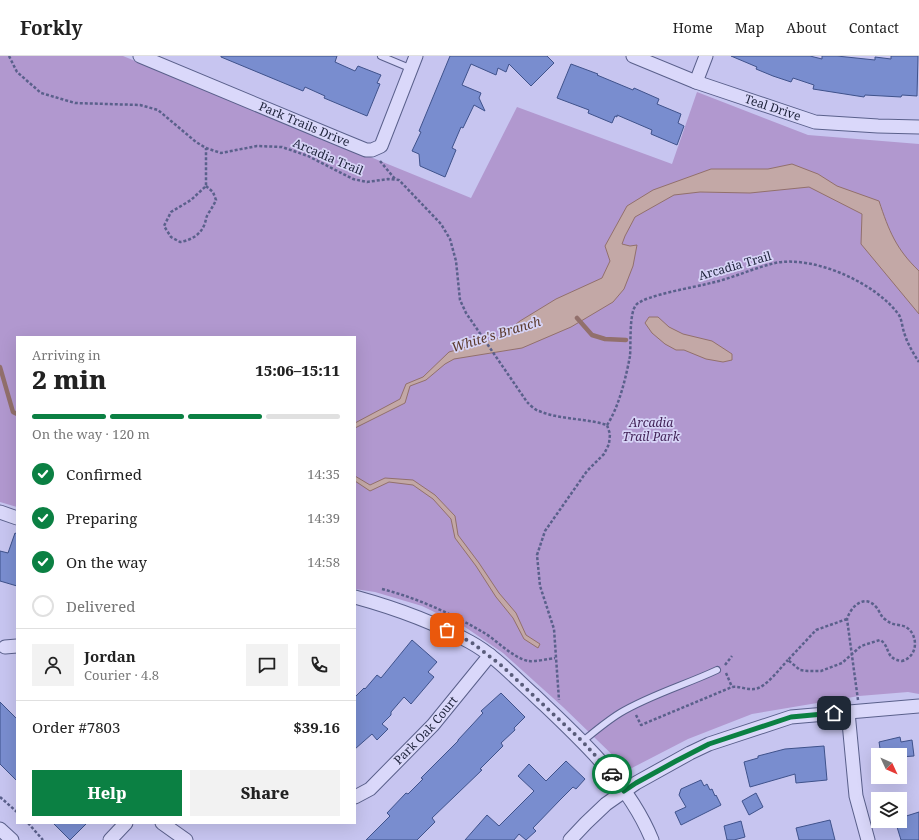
<!DOCTYPE html>
<meta charset="utf-8">
<style>
body{margin:0;font-family:"Noto Serif",serif;background:#f2f2f2;color:#222;height:100vh;display:flex;flex-direction:column;font-size:15px;white-space:nowrap}
*{box-sizing:border-box;margin:0}
p{font-size:13px;color:#767676}
.icon{flex:none;width:22px;height:22px;fill:none;stroke:currentColor;stroke-width:2;stroke-linecap:round;stroke-linejoin:round}
.map{position:relative;flex:1;overflow:hidden}
.side{position:absolute;left:16px;top:280px;width:340px;height:488px;display:flex;flex-direction:column;background:#fff;border-radius:0px;box-shadow:0 4px 16px #0002}
.side>*{flex:none}
.needle{width:26px;rotate:134deg}
.fabs{position:absolute;left:871px;top:692px;display:grid;gap:8px}
.fabs a{display:grid;place-items:center;width:36px;height:36px;border-radius:0px;background:#fff;box-shadow:0 4px 16px #0002;font-size:20px}
.pin{position:absolute;display:grid;place-items:center;width:34px;height:34px;color:#fff;margin:-17px;border-radius:8px;box-shadow:0 2px 6px #0006}
.courier{position:absolute;display:grid;place-items:center;width:40px;height:40px;margin:-20px;border:3px solid #0b8043;border-radius:50%;background:#fff;color:#222;box-shadow:0 1px 5px #0007}
.overview em{font-style:normal;font-weight:800}
.overview div{display:flex;flex-direction:column-reverse}
.overview{display:flex;align-items:center;justify-content:space-between;height:68px;padding:0 16px}
h1{font-size:26px;font-weight:800;line-height:30px}
.bar{display:grid;grid-template-columns:repeat(4,1fr);gap:6px 4px;align-content:center;height:48px;padding:0 16px}
.bar i{height:5px;border-radius:3px;background:#e0e0e0}
.bar .active{background:#0b8043}
.bar p{grid-column:span 4}
.line{display:flex;align-items:center;gap:10px;padding:0 16px;border-top:1px solid #e0e0e0}
.line div{flex:1}
.round{display:grid;place-items:center;flex:none;width:42px;height:42px;border-radius:0px;background:#f2f2f2}
ol{padding:0 16px;list-style:none}
li{display:flex;align-items:center;gap:12px;height:44px}
li p{margin-inline-start:auto}
li .icon{padding:4px;border-radius:50%;background:#0b8043;color:#fff;stroke-width:4}
li:last-child{color:#767676}
li i{width:22px;height:22px;border:2px solid #e0e0e0;border-radius:50%}
.button{display:flex;gap:8px;margin-top:auto;padding:8px 16px}
.button a{flex:1;height:46px;border-radius:0px;background:#0b8043;color:#fff;font-size:16px;font-weight:800;line-height:46px;text-align:center}
.button a+a{background:#f2f2f2;color:#222}
header{display:flex;align-items:center;gap:24px;box-sizing:border-box;height:56px;padding:0 20px;background:#fff;border-bottom:1px solid #e0e0e0}
header strong{font-size:19px}
nav{display:flex;gap:22px;margin-inline-start:auto;font-size:14px}
.map>svg:first-child{display:block}
</style>
<header>
<strong>Forkly</strong>
<nav><a>Home</a><a>Map</a><a>About</a><a>Contact</a></nav>
</header>
<div class="map">
<svg width="919" height="784" viewBox="0 0 919 784">
<rect width="100%" height="100%" fill="#c7c5f0"/>
<path fill="#b198cf" d="M0 0H123L471 142 517 51 672 108 697 36 808 79 919 88V638L908 636 859 640 752 658 688 683 628 714 563 651 503 597 465 571 422 550 375 536 355 533V281H17V451L0 446Z"/>
<path fill="#c3a8a6" stroke="#92706c" d="M792 108 818 118 837 130 879 145C889 175 896 193 919 215V258L861 188 862 158 809 131 750 137 700 136 674 139 635 161 625 180 622 188 630 190 637 189 633 210 624 233 613 246 571 271 522 292 454 303 445 308 426 324 410 330 405 347 355 372V367L400 343 406 328 423 321 449 296 498 282 520 265 556 243 602 222 610 205 605 190 627 150 653 134 711 113H768Z
M649 261H658L669 271 683 278 712 285 732 298V304L723 306 706 303 684 294H676L665 288 652 277 645 267Z
M355 420 370 429 385 422 413 424 435 439 455 460 458 479 479 507 499 537 516 557 526 579 540 588 538 592 524 583 513 562 496 541 476 510 455 482 451 463 433 443 413 429 389 426 370 435 355 425Z"/>
<g fill="none" stroke-linecap="round" stroke-linejoin="round">
<path stroke="#92706c" stroke-width="4.5" d="M577 262 592 279 605 283 626 284
M0 311 13 356 17 358"/>
</g>
<path fill="#798dcf" stroke="#3f528b" d="M221 0H337L335 6 355 15 358 10 381 19 377 27 380 28 367 60 324 42 325 40 305 31 303 35 221 1Z
M450 0H547L554 7 531 30 509 8 506 16 498 12 496 19 471 8 462 29 481 37 479 42 485 55 474 49 463 72 461 71 452 92 456 94 445 121 420 110 419 98 412 95 421 76 419 75Z
M731 0H810L822 3V0H837L875 4V1L891 3V0H918L917 40 902 39 901 41 865 39 864 41 813 33 814 29 793 22 791 26 773 20 756 13 757 11Z
M571 8 598 18 597 19 633 34 634 32 659 43 657 48 681 58 678 67 684 70 677 89 651 78 652 74 617 59V61L615 60 612 67 588 57 589 54 557 42Z
M15 477 17 478V530L0 525V495L8 497Z
M412 584 437 606 428 616 434 621 411 648 404 641 391 656V659L382 668 388 673 377 684 372 678 355 693V641L364 632 365 633 377 619 381 622Z
M501 637 525 661 514 672 515 674 501 687 503 690 480 713 482 714 432 762 435 766 417 784H366L390 760 387 757 406 737 408 738 423 723 421 722 458 685V684L471 670 483 657 481 655Z
M0 646 17 663V725L0 708Z
M900 681 901 686 912 684 914 700 900 701V699H881L879 686Z
M824 690 827 724 796 727 795 718 750 731 744 706 758 702V700L785 693Z
M566 705 585 723 576 733 573 731 560 744 533 772 536 775 526 784 519 778 514 784H465L487 759 499 770 534 735 518 720 529 708 546 725Z
M701 724 704 730 707 728 710 734 712 733 715 740 716 739 721 749 681 769 675 756 686 751 679 739 681 733Z
M756 737 763 751 749 759 742 745Z
M919 756V784H901L897 771 900 770 898 765H900V762Z
M830 764 835 784H799L796 772Z
M741 765 745 781 734 784H727L724 770Z
M53 767H87L70 784Z"/>
<g fill="none" stroke-linecap="round" stroke-linejoin="round">
<defs>
<path id="lane" d="M381 0 412 13
M583 685C595 675 607 665 620 657 650 639 685 629 717 614"/>
<g id="street">
<path id="s1" d="M140 0 344 85 366 94H372L381 90 416 0"/>
<path id="s2" d="M633 0 696 26 815 66 878 70 919 71"/>
<path d="M696 26 706 0"/>
<path d="M0 456 17 462"/>
<path d="M355 541C395 552 434 566 470 586 494 599 513 620 533 638 578 681 628 725 652 784"/>
<path d="M5 591 17 590"/>
<path d="M848 656 856 740 868 784"/>
<path id="s3" d="M355 741 370 733 433 669 490 599"/>
<path d="M162 767 186 784"/>
<path d="M0 773 12 784"/>
<path d="M110 784 126 767"/>
<path d="M570 784 586 767 606 748 636 727 690 697 709 688 791 661 919 650"/>
</g>
</defs>
<use href="#lane" stroke="#5a608b" stroke-width="8"/>
<use href="#street" stroke="#5a608b" stroke-width="15"/>
<path stroke="#5a608b" stroke-width="2.5" stroke-dasharray="3 2" stroke-linecap="butt" d="M9 0 17 16 41 37 75 47 140 49 158 54 196 86 206 92 221 97 257 90 282 91 308 100 353 123 367 126 388 123 399 124 441 168 450 183 456 205 460 244 466 257 527 346C530 349 535 354 539 355 561 364 585 362 607 369L610 378 609 388 604 398 587 415 545 475 537 499 540 530 554 573 559 644
M380 105 395 123
M206 130 213 136 216 144C214 149 211 153 208 158 206 161 206 164 205 167 201 179 191 184 180 186L171 181 164 170 171 156 191 144 206 130V92
M607 369C619 351 626 321 630 300 631 288 629 257 636 249 645 239 696 231 711 227 733 222 754 212 775 207 814 199 876 227 899 259 902 264 902 271 904 276 907 287 913 297 919 306
M382 533C417 542 450 557 481 575 496 583 511 601 528 605 534 606 548 603 555 602
M847 563 816 574 788 604 800 614 808 615H821L842 607 861 590 880 584C891 590 884 603 902 605 918 601 919 579 906 571 900 568 893 570 886 564 881 561 880 556 877 552 865 537 851 550 847 563L858 644
M725 609 732 600
M726 617 732 631
M636 659 641 669 732 631C740 630 747 634 754 633 765 633 780 612 788 604
M0 741 17 756
M28 767 43 784"/>
<use href="#lane" stroke="#dad8fa" stroke-width="6"/>
<use href="#street" stroke="#dad8fa" stroke-width="13"/>
</g>
<g fill="none" stroke-linecap="round" stroke-linejoin="round">
<path stroke="#595c7a" stroke-width="4" stroke-dasharray="0 7.2" d="M447 574 471 586 502 610 583 686 612 718"/>
<path stroke="#0b8043" stroke-width="5" d="M612 718 624 735 636 727 676 705 709 688 791 661 834 657"/>
</g>
<g text-anchor="middle" stroke-width="3.5" stroke-linejoin="round" paint-order="stroke">
<g font-size="12" fill="#1e233b" stroke="#d7d4f7">
<text dy="4" stroke="none"><textPath href="#s2" startOffset="149">Teal Drive</textPath></text>
<text dy="4" stroke="none"><textPath href="#s1" startOffset="178">Park Trails Drive</textPath></text>
<text transform="translate(328 101) rotate(23)" y="4">Arcadia Trail</text>
<text transform="translate(735 210) rotate(-16)" y="4">Arcadia Trail</text>
<text dy="4" stroke="none"><textPath href="#s3" startOffset="98">Park Oak Court</textPath></text>
</g>
<g font-size="12" font-style="italic" fill="#432458" stroke="#d7d4f7">
<text x="651" y="371">Arcadia<tspan x="651" dy="14">Trail Park</tspan></text>
</g>
<g font-size="13" font-style="italic" fill="#5b3a2d" stroke="#d7d4f7">
<text transform="translate(496 278) rotate(-17)" y="5">White's Branch</text>
</g>
</g>
</svg>
<div class="fabs">
<a><svg class="needle" viewBox="-14 -14 28 28"><path d="M0-13l5 13h-10z" fill="#e53935"/><path d="M0 13l5-13h-10z" fill="#767676"/></svg></a>
<a><svg class="icon" aria-label="layers" viewBox="0 0 24 24"><path d="M12 4l9 5-9 5-9-5zM3 14l9 5 9-5"/></svg></a>
</div>
<div class="pin" style="left:447px;top:574px;background:#ea580c"><svg class="icon" aria-label="bag" viewBox="0 0 24 24"><path d="M5 8h14l-1 12H6zM9 8a3 3 0 0 1 6 0"/></svg></div>
<div class="pin" style="left:834px;top:657px;background:#1f2937"><svg class="icon" aria-label="home" viewBox="0 0 24 24"><path d="M3 11l9-7 9 7M6 9v11h12V9"/></svg></div>
<div class="courier" style="left:612px;top:718px"><svg class="icon" aria-label="car" viewBox="0 0 24 24"><path d="M5 17H2v-5l4-1 3-4h7l3 4 3 1v5h-3M9 17h6M6 11h13"/><circle cx="7" cy="17" r="2"/><circle cx="17" cy="17" r="2"/></svg></div>
<section class="side">
<div class="overview"><div><h1>2 min</h1><p>Arriving in</p></div><em>15:06–15:11</em></div>
<div class="bar"><i class="active"></i><i class="active"></i><i class="active"></i><i></i><p>On the way · 120 m</p></div>
<ol>
<li><svg class="icon" aria-label="check" viewBox="0 0 24 24"><path d="M5 12l5 5 9-10"/></svg>Confirmed<p>14:35</p></li>
<li><svg class="icon" aria-label="check" viewBox="0 0 24 24"><path d="M5 12l5 5 9-10"/></svg>Preparing<p>14:39</p></li>
<li><svg class="icon" aria-label="check" viewBox="0 0 24 24"><path d="M5 12l5 5 9-10"/></svg>On the way<p>14:58</p></li>
<li><i></i>Delivered</li>
</ol>
<div class="line" style="height:72px"><a class="round"><svg class="icon" aria-label="person" viewBox="0 0 24 24"><circle cx="12" cy="8" r="4"/><path d="M4 21q1-7 8-7t8 7"/></svg></a><div><b>Jordan</b><p>Courier · 4.8</p></div><a class="round"><svg class="icon" aria-label="chat" viewBox="0 0 24 24"><path d="M4 5h16v11H9l-5 4z"/></svg></a><a class="round"><svg class="icon" aria-label="phone" viewBox="0 0 24 24"><path d="M5 4h4l2 5-3 2q2 4 5 5l2-3 5 2v4C11 20 4 13 5 4z"/></svg></a></div>
<div class="line" style="height:52px"><div>Order #7803</div><b>$39.16</b></div>
<div class="button"><a>Help</a><a>Share</a></div>
</section>
</div>
